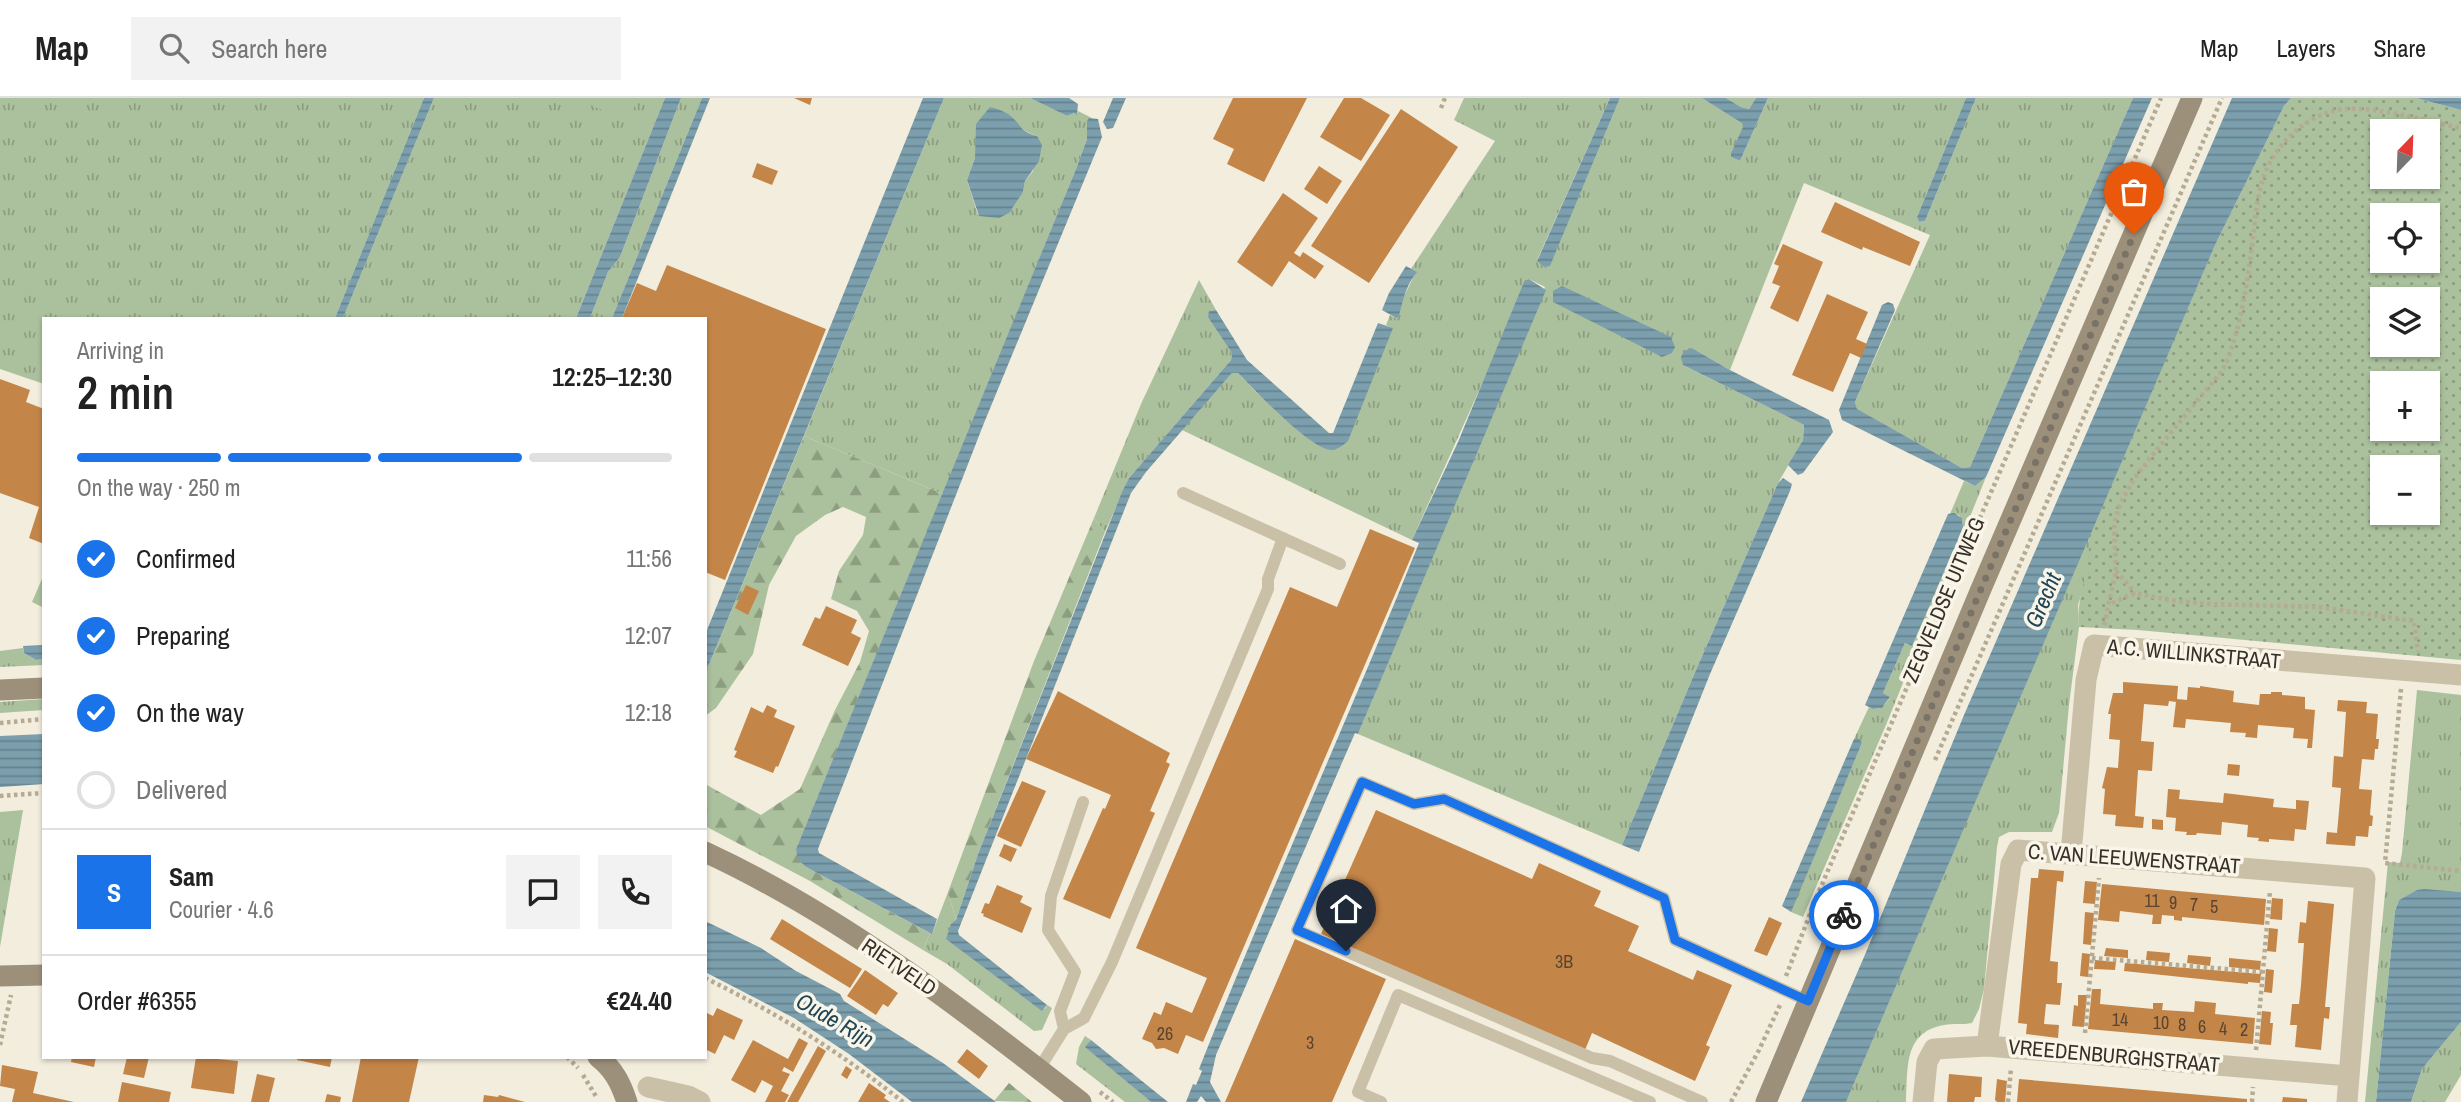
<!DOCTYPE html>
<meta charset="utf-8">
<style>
body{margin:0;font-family:"Archivo Narrow",sans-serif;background:#f2f2f2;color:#222;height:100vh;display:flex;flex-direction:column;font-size:26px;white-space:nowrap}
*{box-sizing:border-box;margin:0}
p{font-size:23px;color:#767676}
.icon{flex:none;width:38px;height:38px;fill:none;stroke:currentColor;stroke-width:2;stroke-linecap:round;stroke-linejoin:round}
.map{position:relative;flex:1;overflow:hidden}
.sheet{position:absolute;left:42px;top:219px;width:665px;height:742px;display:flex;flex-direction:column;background:#fff;border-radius:0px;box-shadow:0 2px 5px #0004}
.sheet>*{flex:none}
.needle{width:46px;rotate:23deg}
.tools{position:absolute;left:2370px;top:21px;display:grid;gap:14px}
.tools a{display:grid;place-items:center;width:70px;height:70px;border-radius:0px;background:#fff;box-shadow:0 2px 5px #0004;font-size:35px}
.pin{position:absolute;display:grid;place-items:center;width:60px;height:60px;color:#fff;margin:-72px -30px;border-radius:50% 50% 50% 0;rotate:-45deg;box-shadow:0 0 7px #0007}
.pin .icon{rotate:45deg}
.courier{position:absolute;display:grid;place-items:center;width:70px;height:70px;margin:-35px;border:5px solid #1a73e8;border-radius:50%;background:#fff;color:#222;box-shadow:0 2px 9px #0007}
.head em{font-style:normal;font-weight:600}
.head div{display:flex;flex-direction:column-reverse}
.head{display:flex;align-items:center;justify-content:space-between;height:119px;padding:0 35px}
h1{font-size:46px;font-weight:600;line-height:52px}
.bar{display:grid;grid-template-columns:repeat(4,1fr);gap:10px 7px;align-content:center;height:84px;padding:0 35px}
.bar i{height:9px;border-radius:5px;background:#e0e0e0}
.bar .current{background:#1a73e8}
.bar p{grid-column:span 4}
.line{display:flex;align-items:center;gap:18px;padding:0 35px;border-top:2px solid #e0e0e0}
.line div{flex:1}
.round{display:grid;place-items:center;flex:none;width:74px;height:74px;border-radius:0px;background:#f2f2f2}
ol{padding:0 35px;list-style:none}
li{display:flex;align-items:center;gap:21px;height:77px}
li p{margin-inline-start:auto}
li .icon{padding:7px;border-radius:50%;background:#1a73e8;color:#fff;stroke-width:4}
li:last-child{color:#767676}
li i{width:38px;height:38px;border:4px solid #e0e0e0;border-radius:50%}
header{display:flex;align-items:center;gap:42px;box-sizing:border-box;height:98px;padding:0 35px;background:#fff;border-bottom:2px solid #e0e0e0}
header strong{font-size:33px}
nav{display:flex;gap:38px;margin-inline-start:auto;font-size:24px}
.search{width:490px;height:63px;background:#f2f2f2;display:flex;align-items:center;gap:18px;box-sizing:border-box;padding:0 24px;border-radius:0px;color:#767676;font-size:26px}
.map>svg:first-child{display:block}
</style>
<header>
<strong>Map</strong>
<div class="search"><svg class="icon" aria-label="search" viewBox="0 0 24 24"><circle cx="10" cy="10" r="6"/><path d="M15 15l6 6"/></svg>Search here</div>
<nav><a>Map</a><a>Layers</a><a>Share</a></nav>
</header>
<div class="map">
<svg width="2461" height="1004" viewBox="0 0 2461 1004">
<defs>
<pattern id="grass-tufts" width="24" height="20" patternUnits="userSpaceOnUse" patternTransform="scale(1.75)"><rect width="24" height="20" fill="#abc19d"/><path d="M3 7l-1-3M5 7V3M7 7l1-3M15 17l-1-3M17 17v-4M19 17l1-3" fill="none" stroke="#8c9d80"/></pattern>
<pattern id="forest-firs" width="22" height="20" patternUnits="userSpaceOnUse" patternTransform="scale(1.75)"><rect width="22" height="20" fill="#abc19d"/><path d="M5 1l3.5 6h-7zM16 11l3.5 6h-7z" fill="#8c9d80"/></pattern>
<pattern id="park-dots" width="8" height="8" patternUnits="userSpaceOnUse" patternTransform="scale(1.75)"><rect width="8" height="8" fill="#abc19d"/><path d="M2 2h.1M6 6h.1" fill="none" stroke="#8c9d80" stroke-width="1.8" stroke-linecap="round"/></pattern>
<pattern id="water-rules" width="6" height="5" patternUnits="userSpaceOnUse" patternTransform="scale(1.75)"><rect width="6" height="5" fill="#7c9fae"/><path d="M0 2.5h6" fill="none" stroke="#66828e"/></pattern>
</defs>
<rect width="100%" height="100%" fill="#f2eddc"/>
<path fill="url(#grass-tufts)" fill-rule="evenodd" d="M0 0H424L335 220H44V286L0 271Z
M434 0H665L576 220H343Z
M681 0H702L612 220H590L608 174 620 159Z
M944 0H1030L1067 18 1074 15 1077 16 1078 13 1092 20 1087 23V41L1076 71 943 396 804 338ZM1013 20C1019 31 1025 34 1037 38L1033 73 1025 83 1023 94 978 117 967 82 975 60Z
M1464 0H1610L1537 162 1544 169 1550 167 1620 0H1702L1742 24 1744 29 1731 55V59L1740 63 1768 0H1966L1917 119 1919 124 1925 123 1976 0H2133L1970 369 1962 370 1870 319 1857 312 1855 304 1930 137 1804 85 1730 272 1692 250 1683 267 1804 327 1803 342 1778 385 1696 572 1622 747 1358 636 1545 189 1529 181 1412 442 1182 332 1232 275H1238L1256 294 1332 352 1392 230 1386 227 1390 217 1398 221 1401 204 1416 174 1411 171 1495 43 1454 22Z
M1726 0H1756L1749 11 1741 9Z
M1199 182 1216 212 1210 213 1232 255 1231 262 1129 380 1105 434 1094 420 1141 306Z
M1986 379 1886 627 1803 819 1791 814V811L1862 645 1860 641H1854L1869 609C1879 614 1885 608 1890 599L1883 595 1905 545 1912 548 1963 424 1959 417 1950 416 1964 383 1975 388Z
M2088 438 2090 454 2088 476 2078 507 2079 529 2069 607 2059 715 2052 734H2009L1999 739 1997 749 1984 891 1979 911 1972 925C1963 927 1953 925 1944 927 1903 934 1908 971 1906 1004H1846Z
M44 476V510L32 504Z
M23 550 24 555 36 562 44 561V567L0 569V553Z
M2417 592 2461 597V794L2418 792 2399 802 2395 813 2376 1004H2365L2388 764 2400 765 2402 755Z
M44 601V612L0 615V604Z
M23 712 0 849V714Z
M948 794 956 822 947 841 1045 911 1047 907 1052 910 1042 932 1034 933 947 866 923 852 930 835 932 836Z
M2461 924V977L2445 1004H2411L2422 971Z
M1085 938 1091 942 1086 949 1151 1004H1125L1076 966 1079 949Z"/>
<path fill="url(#forest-firs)" d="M804 338 943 396 796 751 806 769 930 835 923 852 810 783 705 728V686L761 717 800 691 835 612 860 564 869 533 857 513 831 501 839 473 863 437 866 419 843 409 825 417 796 438 769 487 753 556 716 610 705 618V576Z
M1094 420 1105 434 978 756 956 822 948 794 1034 563Z
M1009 985 1032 1004 994 1003Z"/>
<path fill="url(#park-dots)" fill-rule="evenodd" d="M2291 0H2416L2461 12V562L2138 532 2079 529C2075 496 2093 472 2088 438L2216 145 2284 8ZM2382 33H2427V79H2382ZM2382 117H2427V163H2382ZM2382 201H2427V247H2382ZM2382 285H2427V331H2382ZM2382 369H2427V415H2382Z"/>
<path fill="#abc19d" d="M574 0H638L628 23Z"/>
<path fill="url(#water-rules)" d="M424 0H434L343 220H335Z
M665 0H681L620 159 608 174 590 220H576Z
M702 0H710L622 220H612Z
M923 0H944L705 576V537Z
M1030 0H1069L1078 6 1077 17 1074 15 1067 18Z
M1113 0H1126L1113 30 1107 31 1103 24Z
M1610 0H1620L1550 168 1544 169 1537 163Z
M1702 0H1726L1741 9 1749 11 1756 0H1768L1740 63 1731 59V55L1743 29 1742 25Z
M1966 0H1976L1925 123 1919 124 1917 119Z
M2133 0H2152L1986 379 1975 388 1842 322 1839 312 1882 207 1888 204 1893 206 1895 212 1855 304 1857 311 1962 370 1970 369Z
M2232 0H2291L2284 8 2216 145 1846 1004H1801L1864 859 1964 617Z
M2416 0H2461V12Z
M990 9C998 11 1007 14 1013 20 1024 31 1020 33 1037 38L1042 47 1039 63 1025 83 1023 94 1009 115 999 120 979 118 967 82 975 60 976 26Z
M1089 20 1098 21 1102 39 984 325 818 751 819 755 937 821 932 836 806 769 798 761 796 751 1076 71 1087 41V23Z
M1406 168 1417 174C1404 190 1403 204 1398 221L1382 212 1389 195Z
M1529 181 1546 192 1358 636 1355 635 1341 667 1216 957 1210 984 1221 1004H1206L1201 998 1197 1004H1186L1193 986 1196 987 1202 973 1199 971C1269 794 1348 622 1419 445L1412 442 1458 344 1524 184Z
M1562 188 1671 239 1675 249 1672 255 1662 259 1553 204V193Z
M1216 212 1247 262 1329 335H1333L1378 225 1393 230 1348 343C1344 346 1339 351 1333 352 1312 354 1254 291 1238 275H1232L1146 374 1131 395 958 833 959 837 1047 907 1042 913 946 841 951 826 956 822 978 756 1122 394 1129 380 1231 262 1232 255 1208 219 1209 213Z
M1692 250 1730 272 1829 322 1833 334 1803 375 1798 377 1788 367 1803 342 1804 327 1683 267 1681 259 1684 253Z
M1783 380 1792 386 1790 393 1710 576 1639 754 1622 747 1696 572 1778 385Z
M1954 415 1962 420 1963 430 1912 548 1905 545 1883 595 1890 599 1882 610 1873 611 1865 607 1948 416Z
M44 547V561L36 562 24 555 23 548Z
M44 636V686L0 689V638Z
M1854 641H1860L1862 645 1791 814 1782 808Z
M2424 791 2461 794V924L2422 971 2411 1004H2376L2395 813 2399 802 2417 792Z
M705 823 761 850 796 873 840 896 844 903 943 965 996 1004H912L849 956 794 920 705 874Z
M1091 942 1168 1004H1151L1085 949Z"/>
<path fill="#c48548" d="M794 0H812L810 7Z
M1233 0H1307L1264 84 1227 66 1234 51 1213 41Z
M1344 0H1361L1390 17 1361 63 1320 39Z
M1401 11 1458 49 1369 185 1311 148Z
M757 65 778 73 772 87 752 79Z
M1319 68 1342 83 1327 106 1304 91Z
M1283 95 1318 120 1294 155 1300 159 1303 154 1324 168 1315 181 1289 163 1272 189 1237 164Z
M1835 104 1920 144 1910 168 1863 149 1862 152 1821 134Z
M1783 146 1823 164 1798 224 1770 210 1780 188 1772 185 1779 168 1774 166Z
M667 167 826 231 725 482 705 474V220H622L637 185 656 193Z
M1827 196 1868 214 1856 241 1867 246 1861 260 1850 255 1833 294 1792 277Z
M0 281 30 292 26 304 44 311V446L29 440 39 409 0 395Z
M1370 431 1415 450 1203 944 1186 937 1178 956 1164 950 1156 951 1152 945 1142 941 1154 914 1161 917 1166 904 1192 915 1207 880 1136 850 1290 489 1337 509Z
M746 487 759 493 748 517 735 510Z
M826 508 857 522 851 535 861 540 848 568 802 547 815 519 820 521Z
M2123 584 2178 588 2177 601 2187 602 2188 589 2200 590V588L2234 593 2233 604 2259 607 2260 596H2271V594H2282V597L2305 599V611L2315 612 2312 650H2307L2308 641 2293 640 2294 630 2258 627 2257 640 2245 639 2246 635 2230 634 2231 625 2186 621 2185 630 2173 629 2176 604 2169 603 2168 608 2144 606 2141 643 2154 644 2152 673 2138 672 2135 718 2144 719 2143 730 2115 728 2116 717 2103 716 2105 691 2102 690 2107 669 2118 670 2120 642 2109 641 2111 616H2108L2113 595H2123Z
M1058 593 1170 655 1166 664 1170 666 1150 713 1155 715 1110 821 1063 801 1103 710 1105 711 1111 697 1026 661Z
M2338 602 2367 604 2366 615 2378 616 2376 641H2379L2378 651H2375L2374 662 2362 661 2359 691 2372 692 2370 717 2373 718 2372 728H2369L2368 739 2356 738 2355 748 2326 746 2327 734 2337 735 2339 713 2341 690 2332 689 2334 658 2343 659 2346 614 2337 613Z
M767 607 777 612 774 619 795 628 778 669 776 668 773 675 734 659 737 653 734 652 751 609 763 615Z
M2228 666 2240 667 2239 678 2227 677Z
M1022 683 1046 693 1021 749 997 738Z
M2168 691 2180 692 2179 701 2223 705 2224 695 2274 701 2273 709 2296 711V702L2309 703 2306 732 2295 731 2294 743 2269 741V744L2258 743 2259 740 2247 739 2248 727 2222 724 2221 737 2197 735 2196 737H2186L2187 734 2175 733 2176 720 2166 719Z
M1376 712 1532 781 1539 765 1601 793 1594 808 1639 828 1628 853 1693 882 1697 872 1732 887 1706 947 1710 949 1695 983 1592 935 1585 952 1321 836Z
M2152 721 2163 722V732L2152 731Z
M1004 746 1017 751 1011 764 999 758Z
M2039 771 2064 773 2063 784 2057 783 2050 863 2058 864 2057 885H2062L2060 907 2046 906 2044 926 2059 927 2058 940 2026 936 2027 926 2018 925 2031 780H2038Z
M2085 783 2097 784 2095 806 2083 805Z
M2102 786 2266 801 2264 827 2182 819V823L2174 822V818L2162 817 2161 826H2152L2153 817 2120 813 2119 824 2098 822Z
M997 787 1023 798 1020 804 1032 810 1022 835 983 818 984 816 981 815 985 805 989 806Z
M2272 800 2283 801 2282 822 2270 821Z
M2308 803 2334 806 2325 909H2330L2329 921 2324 920 2321 952 2295 949 2297 927H2290L2292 906H2299L2301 887 2304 845H2298L2300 824 2306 825Z
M2085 814 2094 815 2091 847 2083 846Z
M1769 819 1782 825 1767 858 1754 853Z
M782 821 862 871 850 890 770 841Z
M2269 830 2278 831 2276 854 2267 853Z
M1295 841 1386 881 1332 1004H1225Z
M2106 850 2128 852V860L2104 858Z
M2147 853 2170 855 2169 864 2146 862Z
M2082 855 2090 856 2088 879 2080 878Z
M2188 857 2211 859 2210 868 2187 865Z
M2229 860 2261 863 2260 872 2229 869Z
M2095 862 2116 864 2115 872 2094 871Z
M2125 865 2261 876 2260 885 2248 884V886L2124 873Z
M2266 871 2274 872 2272 895 2264 894Z
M865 872 898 895 888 909 883 906 876 917 847 898Z
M2092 891H2101L2100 906 2153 911V905H2163L2162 912 2194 914 2195 903 2216 905 2215 916 2255 920 2253 946 2088 931Z
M2078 897H2087L2084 929 2072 928 2074 907 2078 908Z
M717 910 743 922 734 942 724 937 715 956 705 951V918L707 915 713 918Z
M2262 913 2271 914 2270 925H2273L2271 947 2259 946Z
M799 940 808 945 793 974 784 969 782 973 790 976 781 993 789 997 785 1004H765L773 988 762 982 755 995 731 982 753 942 788 961Z
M818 948 826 953 798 1004H787Z
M967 951 988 968 979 981 957 964Z
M72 959H96L94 969 71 964Z
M127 959H149L144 980 123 976Z
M196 959 238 963 234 996 191 990Z
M298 959H332L330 969 297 962Z
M361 959H419L409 1004H352Z
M2 967 38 974 33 995 74 1004H12L15 991 0 988Z
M846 968 852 972 847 981 841 977Z
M257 976 275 980 269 1004H251Z
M1949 976 1982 979 1981 999H1975L1974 1004H1947Z
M1997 981 2007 983 2005 1004H1997L1995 1002Z
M2019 981 2247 1001V1004H2017Z
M122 984 171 994 169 1004H118Z
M869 985 886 997 884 1000 890 1004H858Z
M327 996 341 999 340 1004H325Z
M484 997 498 999 499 997 525 1004H483Z
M2283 999 2307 1001V1004H2282Z"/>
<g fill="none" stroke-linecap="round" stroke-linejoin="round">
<path stroke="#b5aa93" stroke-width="4.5" stroke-dasharray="3.5 3.5" stroke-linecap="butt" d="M1441 10 1445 0
M2116 473 2135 495
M2112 505 2135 495 2169 502 2208 506 2319 509 2414 523 2418 554
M2104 527 2116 473 2114 426 2120 406 2133 382 2154 355 2222 273C2241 236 2249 174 2254 132 2256 112 2258 94 2265 75 2277 44 2311 13 2345 11 2383 9 2424 23 2461 30
M2401 591 2385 765 2461 773
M0 625 44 621
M1935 662 2222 0
M0 698 44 695
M2092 860 2263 874
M1786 878 1817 798 2161 0
M705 880C777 915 840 954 903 1004
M2085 935 2099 780
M0 947 11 897
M2256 952 2270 793
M567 959 578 970
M583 977 597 1000
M1100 994 1113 1004
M1731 1004 1759 952 1780 907
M2008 1004 2011 970
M2252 1004 2253 989"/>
<path stroke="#cac0a8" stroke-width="12" d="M1183 395 1340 466
M1064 931 1060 913 1075 874 1048 832 1051 798 1083 704
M1039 971 1064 931 1084 920 1112 864 1268 491V481L1283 440
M1381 1004 1358 994 1398 897 1650 1004
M1702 1004 1610 963 1592 960 1297 832 1362 684 1414 706 1444 701 1664 800 1675 842 1808 903"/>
<path stroke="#cac0a8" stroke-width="21" d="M2071 756 2086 582 2094 547 2461 577
M1987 948 2011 766 2018 752 2365 780 2347 1004
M648 989 688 998 700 1004
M1923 1004 1927 964 1934 951 1987 948 2349 978"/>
<path stroke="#9d907a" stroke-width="21" d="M0 592 44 590
M705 754C841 817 964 912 1081 1004
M0 878 44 877
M598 959C614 971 621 986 627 1004
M1766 1004 1981 491 2192 0"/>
</g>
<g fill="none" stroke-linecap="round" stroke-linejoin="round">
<path stroke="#787267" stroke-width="7" stroke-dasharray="0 12.6" d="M1844 817 1981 491 2134 136"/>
<path stroke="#1a73e8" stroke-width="9" d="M1346 853 1297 832 1362 684 1414 706 1444 701 1664 800 1675 842 1808 903 1844 817"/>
</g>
<g text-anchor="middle" stroke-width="7" stroke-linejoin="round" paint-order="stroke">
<g font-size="18" fill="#5a4530">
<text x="2152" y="809">11</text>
<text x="2173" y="811">9</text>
<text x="2194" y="813">7</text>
<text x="2214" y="815">5</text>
<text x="1564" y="870">3B</text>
<text x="2120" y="928">14</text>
<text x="2161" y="931">10</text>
<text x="2182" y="933">8</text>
<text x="2202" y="935">6</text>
<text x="2223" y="937">4</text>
<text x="2244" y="938">2</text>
<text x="1165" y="942">26</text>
<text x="1310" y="951">3</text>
</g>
<g font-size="21" fill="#373028" stroke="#f9f6e9">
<text transform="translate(1944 502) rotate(-67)" y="7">ZEGVELDSE UITWEG</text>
<text transform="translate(2194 556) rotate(5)" y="7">A.C. WILLINKSTRAAT</text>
<text transform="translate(2134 761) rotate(4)" y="7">C. VAN LEEUWENSTRAAT</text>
<text transform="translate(899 869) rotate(34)" y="7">RIETVELD</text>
<text transform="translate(2114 958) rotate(5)" y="7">VREEDENBURGHSTRAAT</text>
</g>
<g font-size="23" font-style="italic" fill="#1f4557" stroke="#f9f6e9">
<text transform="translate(2043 502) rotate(-67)" y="8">Grecht</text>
<text transform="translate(835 922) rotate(30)" y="8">Oude Rijn</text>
</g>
</g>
</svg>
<div class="tools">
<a><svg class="needle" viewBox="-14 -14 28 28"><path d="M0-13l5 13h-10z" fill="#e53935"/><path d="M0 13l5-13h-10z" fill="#767676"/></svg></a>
<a><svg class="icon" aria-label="locate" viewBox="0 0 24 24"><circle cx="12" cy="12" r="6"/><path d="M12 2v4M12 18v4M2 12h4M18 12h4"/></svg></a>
<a><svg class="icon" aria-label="layers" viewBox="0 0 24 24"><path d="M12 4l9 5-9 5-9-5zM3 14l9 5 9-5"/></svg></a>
<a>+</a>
<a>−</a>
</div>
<div class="pin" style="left:2134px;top:136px;background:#ea580c"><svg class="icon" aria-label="bag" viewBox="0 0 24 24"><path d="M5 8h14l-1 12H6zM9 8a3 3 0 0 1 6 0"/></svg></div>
<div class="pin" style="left:1346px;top:853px;background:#1f2937"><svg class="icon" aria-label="home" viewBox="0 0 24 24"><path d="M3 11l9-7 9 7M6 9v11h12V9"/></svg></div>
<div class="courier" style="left:1844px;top:817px"><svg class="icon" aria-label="bike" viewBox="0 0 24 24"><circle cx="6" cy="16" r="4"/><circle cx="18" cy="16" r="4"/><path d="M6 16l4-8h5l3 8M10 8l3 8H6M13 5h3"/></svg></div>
<section class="sheet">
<div class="head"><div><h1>2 min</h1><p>Arriving in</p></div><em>12:25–12:30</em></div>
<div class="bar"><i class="current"></i><i class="current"></i><i class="current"></i><i></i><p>On the way · 250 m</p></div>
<ol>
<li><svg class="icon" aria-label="check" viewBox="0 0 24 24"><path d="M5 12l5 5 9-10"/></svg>Confirmed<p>11:56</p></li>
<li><svg class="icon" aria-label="check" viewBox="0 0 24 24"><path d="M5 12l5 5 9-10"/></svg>Preparing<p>12:07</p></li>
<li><svg class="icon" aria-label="check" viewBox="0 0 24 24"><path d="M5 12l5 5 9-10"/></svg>On the way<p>12:18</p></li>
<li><i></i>Delivered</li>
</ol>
<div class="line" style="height:126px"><b class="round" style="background:#1a73e8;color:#fff">S</b><div><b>Sam</b><p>Courier · 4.6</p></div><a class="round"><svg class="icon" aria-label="chat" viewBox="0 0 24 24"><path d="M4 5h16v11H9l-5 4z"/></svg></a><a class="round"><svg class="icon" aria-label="phone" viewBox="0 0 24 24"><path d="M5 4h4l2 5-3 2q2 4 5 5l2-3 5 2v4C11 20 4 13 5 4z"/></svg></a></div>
<div class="line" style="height:91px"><div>Order #6355</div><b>€24.40</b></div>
</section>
</div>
